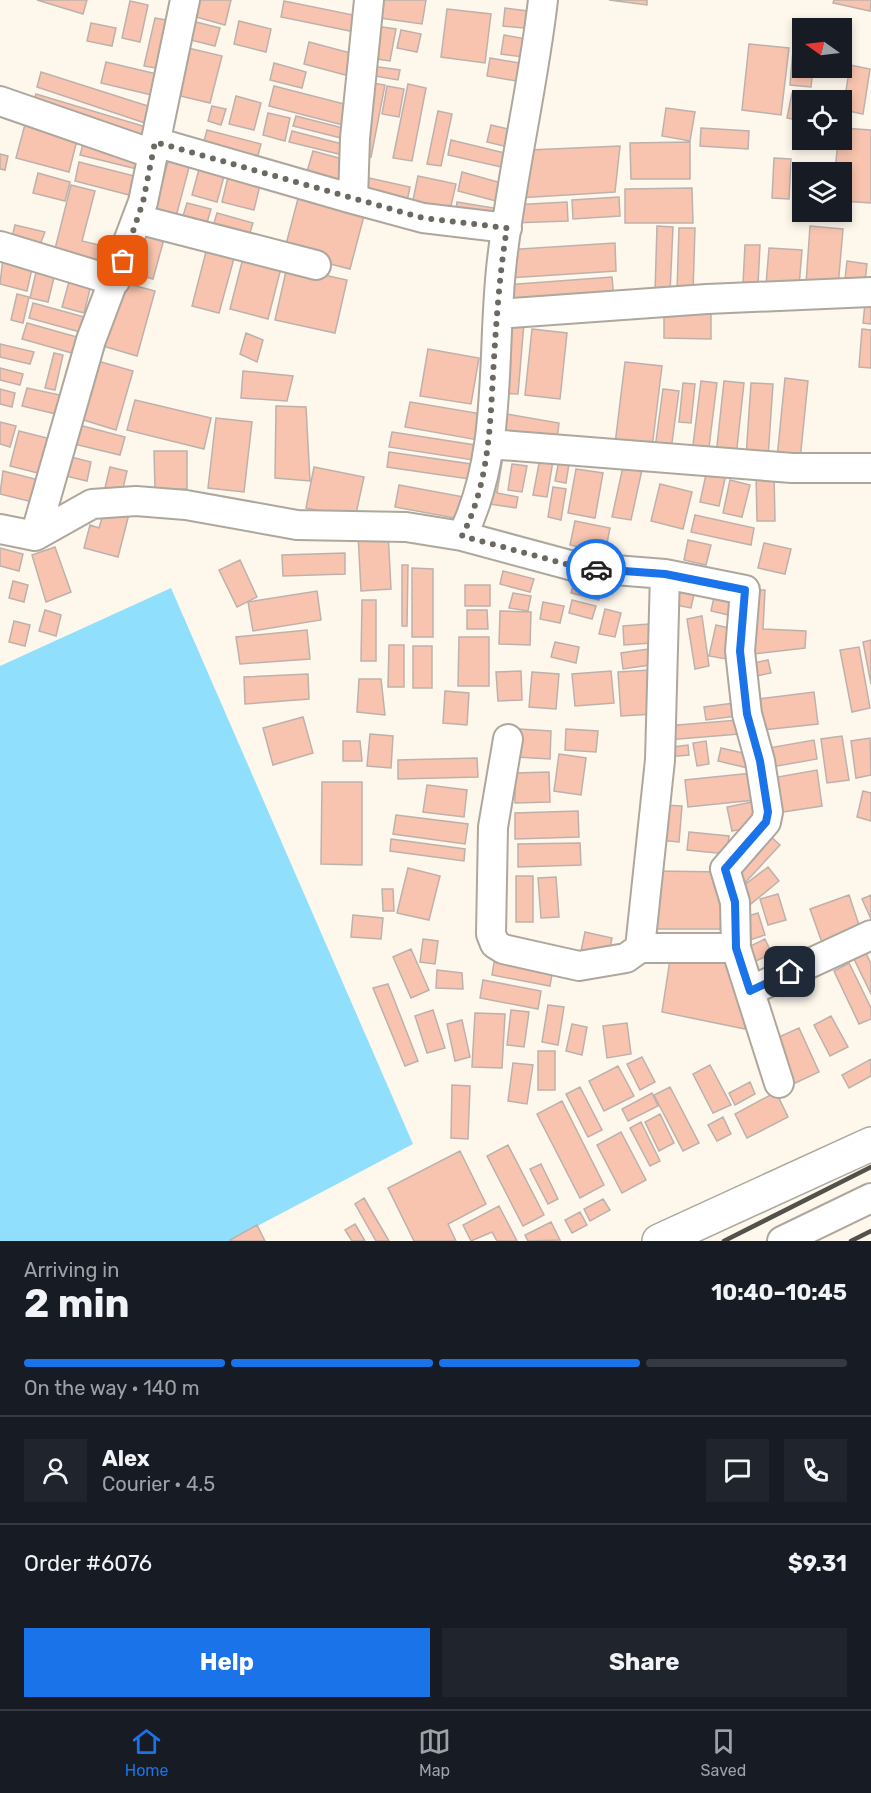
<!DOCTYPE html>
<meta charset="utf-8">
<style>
body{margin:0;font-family:Rubik,sans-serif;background:#20242c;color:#f1f3f6;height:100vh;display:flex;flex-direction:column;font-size:22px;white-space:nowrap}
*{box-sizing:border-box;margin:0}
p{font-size:20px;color:#9ea1a6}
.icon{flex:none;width:33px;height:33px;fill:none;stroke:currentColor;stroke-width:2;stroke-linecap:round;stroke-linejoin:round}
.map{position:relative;height:1241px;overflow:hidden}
.drawer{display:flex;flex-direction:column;background:#171b24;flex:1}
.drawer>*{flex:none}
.needle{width:39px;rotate:284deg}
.buttons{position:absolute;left:792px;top:18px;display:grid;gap:12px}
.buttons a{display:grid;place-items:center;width:60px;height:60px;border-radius:0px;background:#171b24;box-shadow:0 3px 9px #0003;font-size:30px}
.pin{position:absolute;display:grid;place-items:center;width:51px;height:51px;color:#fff;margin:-26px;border-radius:12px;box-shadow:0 3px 9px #0006}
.courier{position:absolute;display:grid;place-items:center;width:60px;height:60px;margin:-30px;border:4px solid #1a73e8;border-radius:50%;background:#fff;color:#222;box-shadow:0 2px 8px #0007}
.headline em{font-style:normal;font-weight:700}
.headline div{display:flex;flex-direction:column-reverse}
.headline{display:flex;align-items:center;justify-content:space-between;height:102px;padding:0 24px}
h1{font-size:39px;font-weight:700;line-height:45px}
.bar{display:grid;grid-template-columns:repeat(4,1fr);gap:9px 6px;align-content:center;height:72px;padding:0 24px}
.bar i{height:8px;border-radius:4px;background:#363941}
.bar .active{background:#1a73e8}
.bar p{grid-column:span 4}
.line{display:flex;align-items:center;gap:15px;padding:0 24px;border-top:2px solid #363941}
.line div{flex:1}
.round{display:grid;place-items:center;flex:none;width:63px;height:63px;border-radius:0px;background:#20242c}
.cta{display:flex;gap:12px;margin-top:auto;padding:12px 24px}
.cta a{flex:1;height:69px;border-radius:0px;background:#1a73e8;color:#fff;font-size:24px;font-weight:700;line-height:69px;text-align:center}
.cta a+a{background:#20242c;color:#f1f3f6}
.dock{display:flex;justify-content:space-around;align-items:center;height:84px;border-top:2px solid #363941;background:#171b24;font-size:16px;color:#9ea1a6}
.dock a{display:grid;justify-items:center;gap:3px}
.dock .active{color:#1a73e8}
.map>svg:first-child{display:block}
</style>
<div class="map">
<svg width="871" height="1241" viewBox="0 0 871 1241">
<rect width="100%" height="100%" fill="#fdf7ec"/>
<path fill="#90dffd" d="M171 588 413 1144 229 1241H0V666Z"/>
<path fill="#f8c4af" stroke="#beb1ac" stroke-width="1.5" d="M37 0H87L83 14Z
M193 0H231L225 25 189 15Z
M376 0H426L422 24 373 17Z
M609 0H647V5Z
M834 0H871V3L870 11 833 3Z
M130 1 148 5 140 42 122 38Z
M284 1 358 16 355 32 281 17Z
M505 8 536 12 534 29 503 26Z
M447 9 491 14 485 63 441 57Z
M155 18 172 21 161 69 144 66Z
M188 20 220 28 215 46 183 38Z
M239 21 271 29 266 52 234 44Z
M91 23 116 28 112 46 87 41Z
M375 26 396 29 390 61 370 58Z
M401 30 421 34 417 52 397 48Z
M504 35 533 40 531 58 501 54Z
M309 42 358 55 353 77 304 64Z
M749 44 789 48 781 115 742 110Z
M184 47 222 56 210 103 172 94Z
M793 50 802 51V68H813L811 87 790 85Z
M490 58 531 65 528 83 487 76Z
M106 62 157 74 152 95 101 83Z
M274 63 306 72 302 88 270 80Z
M850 65 870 69 863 114 843 110Z
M371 66 400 70 398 80 369 75Z
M41 72 151 107 145 123 37 87Z
M372 83 385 85 371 157 358 154Z
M408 84 426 88 412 161 393 158Z
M274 86 352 106 347 126 269 106Z
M387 86 404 89 399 117 382 114Z
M792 93 831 99V100H802V121L787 118Z
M36 94 146 127 142 143 31 109Z
M236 96 261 103 254 130 229 124Z
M212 106 226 109 221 125 208 121Z
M666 108 695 112 690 141 662 136Z
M438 111 452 114 441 166 427 164Z
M268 113 290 118 285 141 263 135Z
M296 116 343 128 341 138 293 126Z
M27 117 79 132 69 172 16 158Z
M491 125 516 131 512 148 487 142Z
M701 128 749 131 748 149 700 146Z
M842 128 871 130V203L842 201V172H835L838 140H842Z
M207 130 261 144 257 159 203 145Z
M292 131 350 146 347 156 289 142Z
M85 137 149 152 145 171 80 155Z
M451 140 509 154 506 168 448 155Z
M690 142V179H631L630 143Z
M620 146 615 192 518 198 529 150Z
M313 151 350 161 344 185 306 175Z
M0 154 8 156 5 170 0 169Z
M170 154 191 160 174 224 153 218Z
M774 158 791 159 789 199 772 198Z
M79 162 142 178 137 197 75 181Z
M201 162 226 169 217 202 192 195Z
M462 172 505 184 500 202 458 191Z
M38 173 70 182 65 201 33 193Z
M229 173 261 181 254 210 222 202Z
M360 176 410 187 406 206 356 195Z
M418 176 456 184 449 214 412 205Z
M71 185 95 191 82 241 120 250 114 273 53 257Z
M692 188 693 223H625V189Z
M299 195 365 212 350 269 284 252Z
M619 197 620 216 573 219 572 200Z
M457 202 500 209 498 224 455 217Z
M567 202 568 221 512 223 511 205Z
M187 203 211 209 204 233 180 226Z
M217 213 253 223 247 242 211 233Z
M15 225 45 232 37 252 10 245Z
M657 226 673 227 670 293 655 292Z
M810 226 843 229 838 287 806 284Z
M679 228H695L693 292H677Z
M143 233 164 239 153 279 132 273Z
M615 243 616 271 507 278 505 250Z
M208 244 236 251 219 313 192 306Z
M745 245H760L758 284H743Z
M769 248 802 250 799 287 766 285Z
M244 254 282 264 268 319 230 309Z
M3 258 33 264 27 291 0 284Z
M847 261 867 264 865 281 845 279Z
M38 264 56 269 48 302 30 298Z
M287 267 347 280 335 333 275 320Z
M72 271 93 277 84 313 62 307Z
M612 277 614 300 507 308 505 285Z
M121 282 155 291 137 356 103 346Z
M17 294 29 297 23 323 11 320Z
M866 294 871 295V324L863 323Z
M33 303 88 318 84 333 29 318Z
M664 303 711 304V339L664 338Z
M507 322 524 323 518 394 501 393Z
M27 323 84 339 79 355 22 339Z
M532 329 567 333 560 399 525 395Z
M862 329 871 330V368L859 367Z
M246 333 263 340 257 362 240 354Z
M0 344 34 352 30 364 0 357Z
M428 349 479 358 471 404 420 396Z
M54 353 63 355 55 390 45 388Z
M94 360 133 371 116 430 77 418Z
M625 362 662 366 652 448 615 444Z
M0 368 23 374 20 385 0 380Z
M243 371 293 376 287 401 241 398Z
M785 378 808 381 800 460 777 458Z
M701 381 717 383 708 455 692 453Z
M724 381 744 383 736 457 716 455Z
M683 383 695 384 691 423 679 422Z
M751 383 773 384 768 458 746 457Z
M27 388 60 395 56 414 22 406Z
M0 389 15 393 12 407 0 404Z
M663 389 679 391 671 450 655 448Z
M135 400 211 418 204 449 127 430Z
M410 402 482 414 478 440 405 427Z
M276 406 306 407 310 481 275 478Z
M501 413 559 423 557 439 498 429Z
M216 418 252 422 244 492 208 488Z
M0 422 16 426 10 447 0 444Z
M79 425 125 437 120 455 74 444Z
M19 431 55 440 46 475 10 466Z
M392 432 475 445 473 460 389 447Z
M154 451H187V489H155Z
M389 452 471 464 469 479 387 467Z
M541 453 554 455 547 497 533 495Z
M491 454 503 456 497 493 518 497 516 508 483 503Z
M560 455 570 457 566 483 555 481Z
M71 457 91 462 87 481 66 476Z
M624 462 643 465 631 520 612 517Z
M512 464 527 466 522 492 508 490Z
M110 467 127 471 121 497 104 492Z
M314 467 364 477 355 518 306 508Z
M576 469 603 473 595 518 568 513Z
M707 470 726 474 719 506 700 502Z
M3 471 39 480 33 502 0 494Z
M756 473H774L775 521H757Z
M730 480 750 485 742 517 723 513Z
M660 484 692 492 683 529 651 521Z
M399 485 464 497 460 519 395 507Z
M553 487 566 489 561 520 548 517Z
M105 508 129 514 118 557 84 548 90 525 99 528Z
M695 515 754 528 751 545 691 532Z
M575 521 610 528 605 553 570 545Z
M388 532 391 589 361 591 358 534Z
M688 540 711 545 706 565 684 560Z
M764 543 791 549 785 574 758 568Z
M55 547 71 592 46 602 32 555Z
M0 548 23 554 19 571 0 566Z
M345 553V574L283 576 282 555Z
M240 560 257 597 237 607 219 570Z
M402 565H408L407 626H402Z
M412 568 433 569V637H412Z
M503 571 534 579 530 592 500 584Z
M576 574 604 580 599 600 571 593Z
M13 581 28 585 24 602 9 598Z
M465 585H490V606H465Z
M678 586 695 590 691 608 675 605Z
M749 590H765L763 629 806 631 805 648 746 655Z
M317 591 321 620 253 631 248 602Z
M513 593 531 596 528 611 509 608Z
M714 597 740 601 737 617 711 611Z
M362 600H376V661H361Z
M572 600 596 606 592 619 569 613Z
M543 602 564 606 560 623 540 619Z
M605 609 621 613 615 637 599 634Z
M45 610 61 615 56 636 39 631Z
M467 610H487L488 629H467Z
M500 611 531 612 530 645 499 644Z
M702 616 709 666 695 669 687 619Z
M14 621 30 625 25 646 9 642Z
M649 624 651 643 624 645 623 626Z
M716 625 738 630 732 660 709 656Z
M307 630 310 659 240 664 236 637Z
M459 637H489V686H458Z
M871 640V684L863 642Z
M555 642 579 647 576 663 551 657Z
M389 645H404V687H388Z
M413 646H432V688H413Z
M859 647 870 708 852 712 840 650Z
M655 648 657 664 623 669 621 653Z
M768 660 771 673 751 677 749 664Z
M650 670 654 714 621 716 618 672Z
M521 671 522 700 498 701 496 672Z
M611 671 614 703 575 706 572 674Z
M532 672 559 674 556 709 529 707Z
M308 674 309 699 245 704 244 677Z
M359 679H381L385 715 357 712Z
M445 691 469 693 467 725 443 723Z
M814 692 818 724 762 730 758 699Z
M734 703 736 716 706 720 704 707Z
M303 717 313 753 273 765 263 728Z
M738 720 739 734 667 740 666 726Z
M519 729 551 731 550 759 517 757Z
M566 729 598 731 596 752 565 750Z
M370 734 393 736 391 768 367 766Z
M842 736 849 780 827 783 821 739Z
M870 738 871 775 856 778 851 741Z
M814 740 817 759 766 768 763 749Z
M343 741H360L362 761H343Z
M706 741 709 764 697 766 693 743Z
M688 745 689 755 666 757 665 748Z
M721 748 752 755 748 768 718 761Z
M559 754 586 758 581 795 554 791Z
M477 758 478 777 398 779V760Z
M817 770 822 806 777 813 772 778Z
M549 772 550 802 515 803V773Z
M752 773 755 800 688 807 685 780Z
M322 782H362V865L321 864Z
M427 785 467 790 464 817 423 812Z
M863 791 871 793V821L857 817Z
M752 802 757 826 732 831 727 807Z
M662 805 682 806 679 842 659 840Z
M578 811 579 837 515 839V813Z
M396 815 468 824 465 844 393 834Z
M689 832 729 836 727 854 687 850Z
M768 834 780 845 743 885 731 874Z
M391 839 465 849 464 861 390 851Z
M580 843 581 865 518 867V844Z
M768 867 779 881 746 908 734 893Z
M408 868 440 876 429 920 397 913Z
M654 871 724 872 723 929H653Z
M516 876H533V922H516Z
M556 877 559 917 541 918 538 878Z
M382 889H393L394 911H383Z
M778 894 786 920 768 925 760 899Z
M849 895 862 934 824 948 810 909Z
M871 895V919L862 899Z
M758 913 765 935 747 941 739 919Z
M353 915 383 918 381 939 351 937Z
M585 932 612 938 607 962 580 956Z
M423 939 438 941 435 964 420 962Z
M765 939 772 954 751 963 744 949Z
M411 949 429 990 411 998 393 957Z
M671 953 736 963 745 1029 662 1012Z
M866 953 871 964V994L854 959Z
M495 957 553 968 550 986 492 975Z
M849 963 871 1008V1019L859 1024 834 971Z
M437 970 462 973 463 989 436 988Z
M483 980 541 991 538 1009 480 998Z
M388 984 418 1061 405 1066 373 988Z
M548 1005 564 1007 558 1045 542 1042Z
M433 1010 445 1048 427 1053 415 1016Z
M511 1010 529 1012 524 1047 507 1045Z
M475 1013 505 1014 502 1068 472 1067Z
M831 1016 848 1047 830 1056 814 1025Z
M462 1020 470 1057 455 1061 447 1024Z
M627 1023 631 1054 607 1058 603 1026Z
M572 1024 587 1027 582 1055 566 1051Z
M799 1028 819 1072 791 1085 770 1041Z
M538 1051H555V1090H538Z
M642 1057 655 1082 640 1090 627 1064Z
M871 1059V1076L849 1088 842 1075Z
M513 1063 533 1065 527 1104 508 1101Z
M710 1065 731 1105 713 1113 693 1074Z
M618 1066 634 1096 604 1111 589 1081Z
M750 1082 755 1094 735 1105 729 1093Z
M452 1085 470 1086 468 1139 451 1138Z
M580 1087 602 1130 588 1137 566 1094Z
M670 1087 699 1143 683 1151 654 1095Z
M776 1092 788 1117 747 1138 735 1114Z
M652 1093 658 1106 628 1121 622 1109Z
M562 1101 604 1185 580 1198 537 1114Z
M660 1114 674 1143 659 1151 645 1122Z
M723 1117 731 1134 717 1141 708 1125Z
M641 1122 660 1161 650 1166 630 1128Z
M621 1132 646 1180 622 1193 597 1145Z
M508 1145 544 1215 523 1226 487 1156Z
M460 1151 486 1204 448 1224 456 1241H414L388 1188Z
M541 1164 558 1199 548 1204 530 1169Z
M364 1198 389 1241H376L355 1204Z
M603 1199 610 1210 590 1221 584 1209Z
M499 1206 517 1241H497L492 1232 471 1241 463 1225Z
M580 1212 587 1225 572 1233 565 1220Z
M551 1222 560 1240 528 1241 525 1235Z
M355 1224 365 1241H352L345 1230Z
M257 1225 265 1241H230V1240Z"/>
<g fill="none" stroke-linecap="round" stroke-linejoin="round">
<defs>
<path id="street" d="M0 101 153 154
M155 142 353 199 355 138 369 0
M353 199 423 218 507 228
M137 219 316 265
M0 246 115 281
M498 314 707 299 871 292
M489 444 792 468H871
M0 529 35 536 92 504 136 501 186 505 297 525 406 527 462 536 577 567 665 574 745 590 740 651 747 714 760 761 768 812 766 822 725 869 735 902 736 948 779 1083
M35 536 91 340 143 202 185 0
M462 536C504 452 491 351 502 260 512 173 533 87 543 0
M508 739 493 827 491 934 495 944 503 949 579 966 626 958 640 948H736
M640 948 660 760 665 574
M750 991 871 935
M782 1241 871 1198"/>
<path id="secondary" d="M659 1241 871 1144"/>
</defs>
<use href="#street" stroke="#ada79d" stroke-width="32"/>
<use href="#secondary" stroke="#ada79d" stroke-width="36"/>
<use href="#street" stroke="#fff" stroke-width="28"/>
<use href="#secondary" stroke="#fff" stroke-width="33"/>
<path stroke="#54514c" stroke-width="4.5" d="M724 1241 871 1167
M851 1241 871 1231"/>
</g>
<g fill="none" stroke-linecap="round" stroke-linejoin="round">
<path stroke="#6c6962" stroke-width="6" stroke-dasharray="0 10.8" d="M123 261 143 202 155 142 423 218 507 228C499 276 496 326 493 375 490 430 488 486 462 536L577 567 596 569"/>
<path stroke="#1a73e8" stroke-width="8" d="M596 569 665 574 745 590 740 651 747 714 760 761 768 812 766 822 725 869 735 902 736 948 750 991 790 972"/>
</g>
</svg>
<div class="buttons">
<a><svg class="needle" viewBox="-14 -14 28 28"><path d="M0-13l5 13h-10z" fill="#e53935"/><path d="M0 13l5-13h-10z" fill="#9ea1a6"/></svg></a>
<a><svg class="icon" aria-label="locate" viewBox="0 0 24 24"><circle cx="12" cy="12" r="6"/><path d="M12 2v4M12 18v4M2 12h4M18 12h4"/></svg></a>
<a><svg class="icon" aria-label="layers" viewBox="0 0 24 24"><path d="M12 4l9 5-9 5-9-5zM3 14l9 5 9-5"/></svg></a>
</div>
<div class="pin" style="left:123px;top:261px;background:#ea580c"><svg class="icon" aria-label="bag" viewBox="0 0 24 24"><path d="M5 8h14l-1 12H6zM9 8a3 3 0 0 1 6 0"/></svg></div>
<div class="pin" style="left:790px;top:972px;background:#1f2937"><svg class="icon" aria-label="home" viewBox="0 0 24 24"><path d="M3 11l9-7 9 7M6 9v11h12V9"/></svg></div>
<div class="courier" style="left:596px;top:569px"><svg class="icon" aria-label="car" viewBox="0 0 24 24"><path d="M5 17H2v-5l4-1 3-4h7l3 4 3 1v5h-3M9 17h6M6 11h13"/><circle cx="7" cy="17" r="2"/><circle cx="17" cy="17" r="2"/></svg></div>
</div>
<section class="drawer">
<div class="headline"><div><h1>2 min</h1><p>Arriving in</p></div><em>10:40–10:45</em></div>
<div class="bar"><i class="active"></i><i class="active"></i><i class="active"></i><i></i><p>On the way · 140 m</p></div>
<div class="line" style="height:108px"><a class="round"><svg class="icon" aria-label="person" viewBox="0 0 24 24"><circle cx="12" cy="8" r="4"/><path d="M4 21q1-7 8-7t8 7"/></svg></a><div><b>Alex</b><p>Courier · 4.5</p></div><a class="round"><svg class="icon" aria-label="chat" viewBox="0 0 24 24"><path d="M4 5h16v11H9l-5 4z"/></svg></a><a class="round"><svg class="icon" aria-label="phone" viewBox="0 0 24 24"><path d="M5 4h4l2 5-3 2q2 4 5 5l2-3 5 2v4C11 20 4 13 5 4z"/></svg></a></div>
<div class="line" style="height:78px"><div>Order #6076</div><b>$9.31</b></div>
<div class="cta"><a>Help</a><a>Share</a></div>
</section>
<nav class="dock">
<a class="active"><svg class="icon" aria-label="home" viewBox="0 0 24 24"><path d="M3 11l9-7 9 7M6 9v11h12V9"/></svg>Home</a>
<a><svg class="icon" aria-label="map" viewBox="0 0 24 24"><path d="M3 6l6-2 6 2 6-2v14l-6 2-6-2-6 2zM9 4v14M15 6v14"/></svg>Map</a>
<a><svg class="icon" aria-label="saved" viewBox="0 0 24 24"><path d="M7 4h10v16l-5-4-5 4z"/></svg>Saved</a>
</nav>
